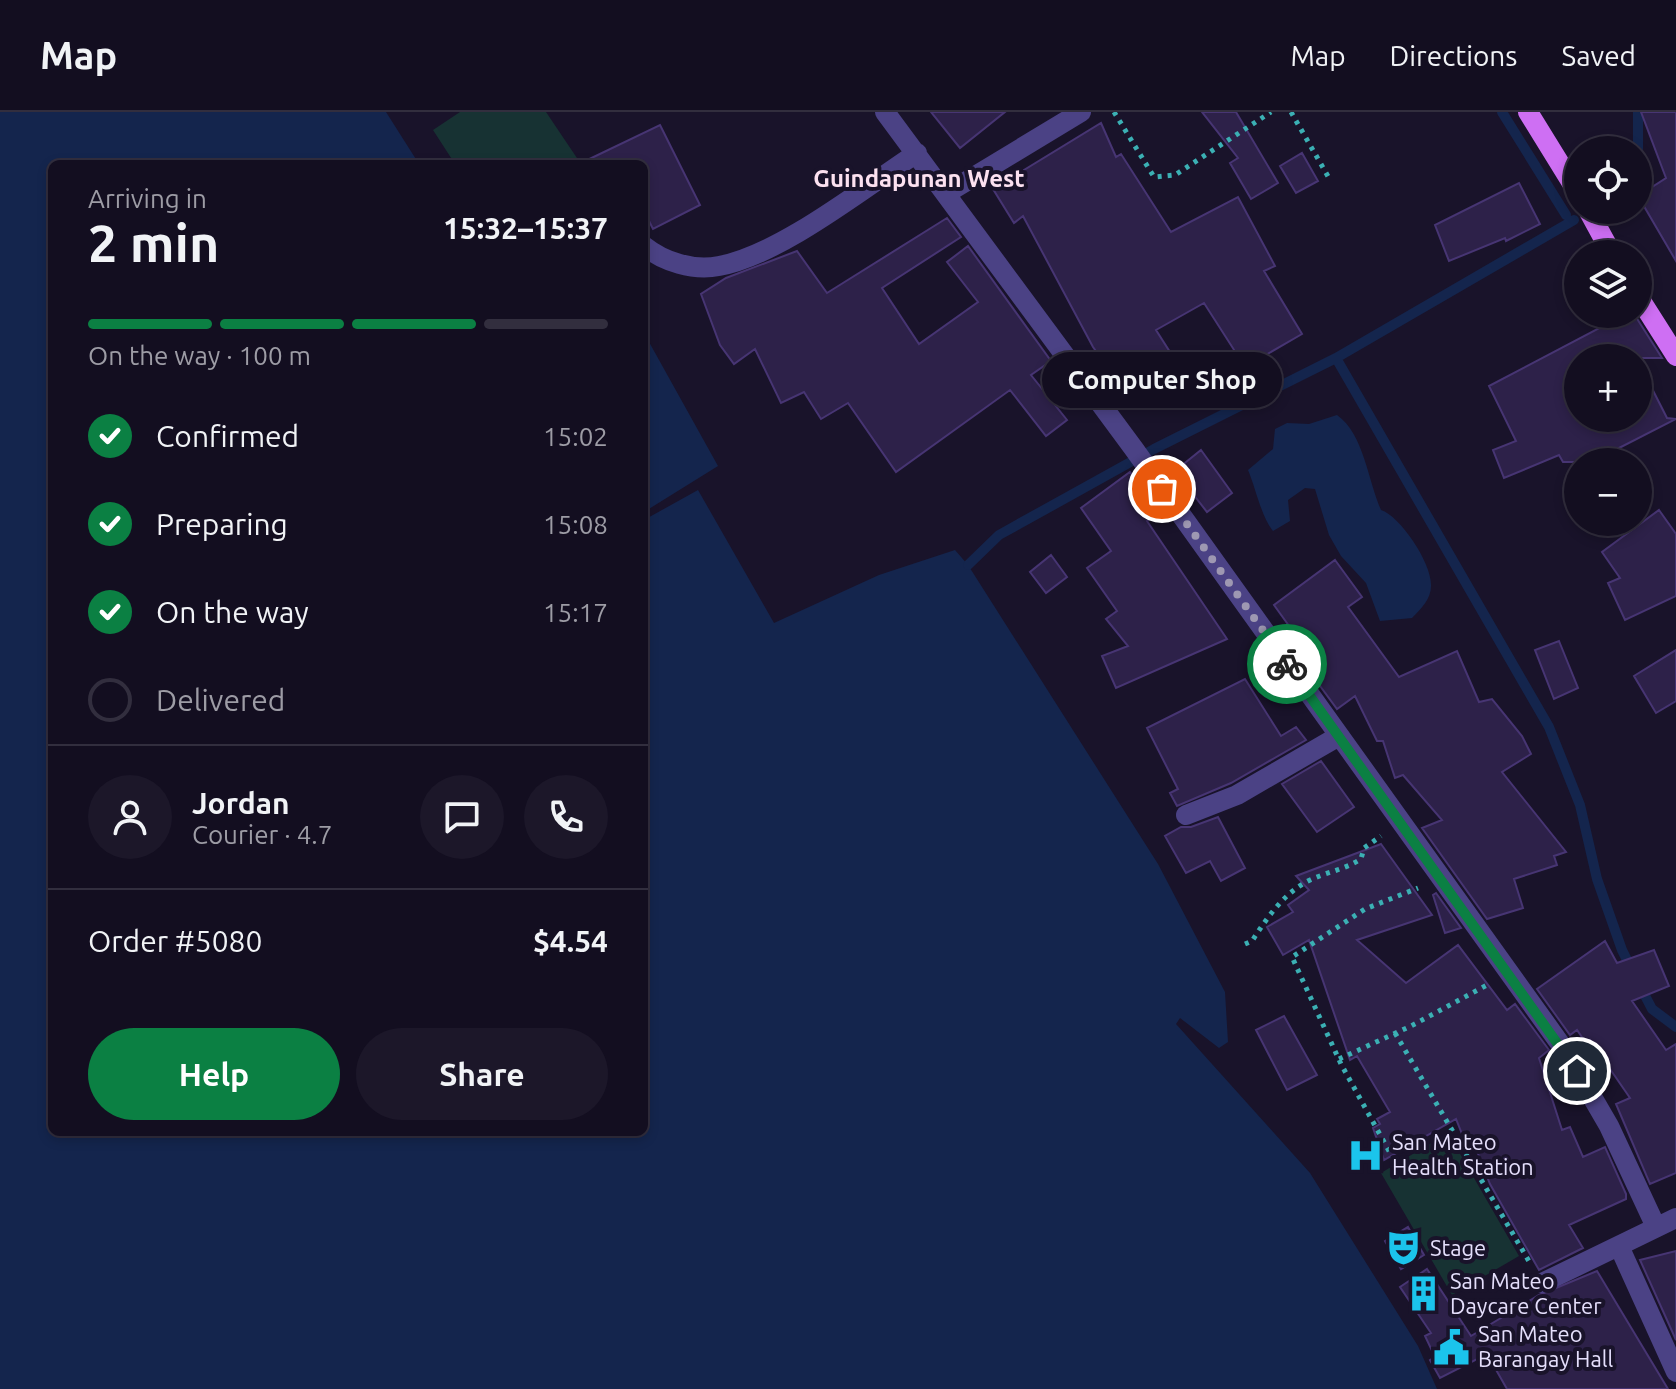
<!DOCTYPE html>
<meta charset="utf-8">
<style>
body{margin:0;font-family:Ubuntu,sans-serif;background:#1c1729;color:#f1f3f6;height:100vh;display:flex;flex-direction:column;font-size:30px;white-space:nowrap}
*{box-sizing:border-box;margin:0}
p{font-size:26px;color:#9d9ca5}
.icon{flex:none;width:44px;height:44px;fill:none;stroke:currentColor;stroke-width:2;stroke-linecap:round;stroke-linejoin:round}
.map{position:relative;flex:1;overflow:hidden}
.drawer{position:absolute;left:48px;top:48px;width:600px;height:976px;display:flex;flex-direction:column;background:#130e20;border-radius:12px;box-shadow:0 4px 12px #0003,0 0 0 2px #322e3e}
.drawer>*{flex:none}
.buttons{position:absolute;left:1564px;top:24px;display:grid;gap:16px}
.buttons a{display:grid;place-items:center;width:88px;height:88px;border-radius:50%;background:#130e20;box-shadow:0 4px 12px #0003,0 0 0 2px #322e3e;font-size:40px}
.pin{position:absolute;display:grid;place-items:center;width:68px;height:68px;color:#fff;margin:-34px;border:4px solid #fff;border-radius:50%;box-shadow:0 2px 8px #0007}
.courier{position:absolute;display:grid;place-items:center;width:80px;height:80px;margin:-40px;border:6px solid #0b8043;border-radius:50%;background:#fff;color:#222;box-shadow:0 2px 10px #0007}
.bubble{position:absolute;height:56px;border-radius:28px;background:#130e20;box-shadow:0 4px 12px #0003,0 0 0 2px #322e3e;font-size:26px;font-weight:600;line-height:56px;text-align:center}
.overview em{font-style:normal;font-weight:600}
.overview div{display:flex;flex-direction:column-reverse}
.overview{display:flex;align-items:center;justify-content:space-between;height:136px;padding:0 40px}
h1{font-size:52px;font-weight:600;line-height:60px}
.bar{display:grid;grid-template-columns:repeat(4,1fr);gap:12px 8px;align-content:center;height:96px;padding:0 40px}
.bar i{height:10px;border-radius:6px;background:#322e3e}
.bar .current{background:#0b8043}
.bar p{grid-column:span 4}
.line{display:flex;align-items:center;gap:20px;padding:0 40px;border-top:2px solid #322e3e}
.line div{flex:1}
.round{display:grid;place-items:center;flex:none;width:84px;height:84px;border-radius:42px;background:#1c1729}
ol{padding:0 40px;list-style:none}
li{display:flex;align-items:center;gap:24px;height:88px}
li p{margin-inline-start:auto}
li .icon{padding:8px;border-radius:50%;background:#0b8043;color:#fff;stroke-width:4}
li:last-child{color:#9d9ca5}
li i{width:44px;height:44px;border:4px solid #322e3e;border-radius:50%}
.cta{display:flex;gap:16px;margin-top:auto;padding:16px 40px}
.cta a{flex:1;height:92px;border-radius:48px;background:#0b8043;color:#fff;font-size:32px;font-weight:600;line-height:92px;text-align:center}
.cta a+a{background:#1c1729;color:#f1f3f6}
header{display:flex;align-items:center;gap:48px;box-sizing:border-box;height:112px;padding:0 40px;background:#130e20;border-bottom:2px solid #322e3e}
header strong{font-size:38px}
nav{display:flex;gap:44px;margin-inline-start:auto;font-size:28px}
.map>svg:first-child{display:block}
</style>
<header>
<strong>Map</strong>
<nav><a>Map</a><a>Directions</a><a>Saved</a></nav>
</header>
<div class="map">
<svg width="1676" height="1277" viewBox="0 0 1676 1277">
<rect width="100%" height="100%" fill="#19132a"/>
<path fill="#173233" d="M460 0H546L581 52H455L433 18Z
M1448 1021 1519 1144 1452 1183 1381 1061Z"/>
<path fill="#14254d" d="M0 0H386L419 52H52V1020H644V408L698 378 774 511 879 463 955 438 968 453 1158 752 1225 880 1228 930 1219 936 1180 906 1176 912 1310 1061 1418 1234 1437 1277H0Z
M644 221 718 354 644 400Z
M1337 303C1364 322 1368 369 1381 398 1400 404 1432 451 1431 474 1431 487 1421 497 1412 506L1380 509 1366 471 1341 444 1329 423 1315 377 1305 376 1288 388 1290 409 1273 419C1261 404 1256 377 1248 358L1273 337 1275 317 1287 311 1309 312Z"/>
<g fill="none" stroke-linecap="round" stroke-linejoin="round">
<path stroke="#14254d" stroke-width="10" d="M1502 0 1566 103
M1638 0V63
M1336 246 1549 615 1580 693 1597 767 1622 838 1633 860
M968 453 999 423 1154 337 1336 246 1574 108
M1640 874 1652 897 1676 915"/>
</g>
<path fill="#2d2149" stroke="#473573" stroke-width="2" d="M931 0H1005L960 36Z
M1202 0H1236L1278 71 1251 87 1230 51 1238 46Z
M1641 0H1676V149L1638 84 1666 66Z
M1101 11 1116 45 1121 42 1171 120 1238 85 1275 154 1264 159 1302 222 1245 255 1204 191 1156 218 1177 251 1127 282 1093 235 1023 104 1014 111 993 77Z
M660 13 700 93 653 117 644 99V52H579Z
M1302 41 1318 69 1296 81 1280 54Z
M1519 71 1540 112 1506 129 1505 126 1449 149 1435 113Z
M947 106 961 125 882 176 919 232 978 190 947 150 968 134 1051 249 1031 263 1067 308 1046 324 1010 278 896 360 848 291 821 307 804 280 781 291 755 237 734 252 720 233 701 182 726 166 797 139 827 181Z
M1626 202H1634L1662 246H1578V306H1638V249L1667 306 1676 307 1617 337 1624 350H1563L1559 343 1504 366 1493 338 1516 329 1489 274Z
M1201 338 1232 381 1207 400 1175 359Z
M1130 360 1159 400 1147 409 1227 527 1116 576 1102 544 1128 534 1106 507 1117 499 1087 456 1111 439 1081 396Z
M1659 398 1676 422V484L1625 508 1608 471 1620 466 1602 440Z
M1051 443 1067 465 1046 481 1030 460Z
M1335 448 1362 485 1348 495 1399 565 1457 539 1479 590 1492 587 1522 624 1531 642 1502 660 1566 740 1554 744 1557 753 1514 767 1523 796 1487 807 1422 716 1442 708 1403 663 1395 666 1383 629H1377L1355 584 1337 597 1312 563 1320 557 1274 493Z
M1559 529 1578 576 1554 587 1535 538Z
M1676 538V589L1656 601 1634 564Z
M1245 567 1281 624 1296 615 1306 628 1231 671 1177 694 1170 681 1178 677 1147 616Z
M1321 649 1354 695 1317 720 1282 672Z
M1218 705 1245 756 1221 769 1210 749 1186 761 1165 724 1181 715H1191Z
M1381 732 1432 803 1357 828 1406 871 1458 833 1507 898 1515 892 1549 938 1539 946 1562 1018 1570 1015 1583 1045 1605 1035 1626 1082V1087L1569 1113 1583 1136 1539 1158 1490 1072 1471 1024 1464 1027 1456 1007 1384 1048 1373 1016 1380 1012 1377 1007 1390 1000 1357 944 1350 948 1309 828 1283 843 1267 815 1293 800 1288 793 1309 778 1296 764Z
M1436 781 1461 816 1445 821 1433 783Z
M1605 829 1617 851 1654 838 1669 874 1632 889 1666 938 1676 932V1061L1650 1072 1616 992 1630 986 1590 928 1586 931 1577 918 1570 923 1537 877Z
M1284 904 1317 963 1287 978 1256 918Z
M1408 1115 1424 1143 1401 1157 1385 1129Z
M1676 1139V1228L1640 1148Z
M1427 1157 1471 1224 1539 1183 1597 1159 1668 1277H1507L1487 1242 1440 1266 1430 1248 1435 1245 1425 1224 1431 1221 1400 1175Z"/>
<g fill="none" stroke-linecap="round" stroke-linejoin="round">
<path stroke="#3bb0b4" stroke-width="5" stroke-dasharray="4 6" stroke-linecap="butt" d="M1114 0 1154 65 1175 63 1271 0
M1291 0 1329 66
M1245 832 1252 829C1267 806 1283 782 1308 769 1326 760 1344 758 1361 747L1364 736 1381 724
M1395 921 1530 1151
M1339 947 1411 914 1487 873
M1394 1048 1341 952 1292 845 1365 797 1418 776"/>
<path stroke="#4b4285" stroke-width="20" d="M885 0 1134 337 1566 940 1609 1014 1656 1115
M947 81 1081 0
M644 134C664 150 693 159 719 154 780 143 865 75 917 41
M1186 703 1237 683 1339 624
M1619 1134 1676 1260
M1542 1171 1676 1106"/>
<path stroke="#ce6ff3" stroke-width="20" d="M1528 0 1578 81
M1588 98 1612 142
M1638 184 1676 244"/>
</g>
<g fill="none" stroke-linecap="round" stroke-linejoin="round">
<path stroke="#9e98b2" stroke-width="8" stroke-dasharray="0 14.4" d="M1162 377 1287 552"/>
<path stroke="#0b8043" stroke-width="10" d="M1287 552 1577 959"/>
</g>
<defs>
<symbol id="hospital-bare" viewBox="-9 -9 18 18"><path d="M-5-5h3v3.5h4V-5h3V5h-3V1.5h-4V5h-3Z" fill="#1bc4ec" stroke="#19132a" stroke-width="2.5" paint-order="stroke"/></symbol>
<symbol id="theatre-bare" viewBox="-9 -9 18 18"><path d="M-5-5.5Q0-4 5-5.5V0Q5 5 0 6Q-5 5-5 0ZM-3.3-2.5H-1v1.5H-3.3ZM1-2.5H3.3v1.5H1ZM-2.8 1Q0 5.5 2.8 1Z" fill="#1bc4ec" stroke="#19132a" stroke-width="2.5" paint-order="stroke"/></symbol>
<symbol id="building-bare" viewBox="-9 -9 18 18"><path d="M-4-6H4V6H1V3H-1V6H-4ZM-2.5-4.3h1.7v1.8h-1.7ZM.8-4.3h1.7v1.8H.8ZM-2.5-1h1.7V.8h-1.7ZM.8-1h1.7V.8H.8Z" fill="#1bc4ec" stroke="#19132a" stroke-width="2.5" paint-order="stroke"/></symbol>
<symbol id="civic-bare" viewBox="-9 -9 18 18"><path d="M-.6-6.5H3V-4.5H.6V-3L4-1V1h2V6H-6V1h2V-1L-.6-3ZM-1.2 2.5V6h2.4V2.5Z" fill="#1bc4ec" stroke="#19132a" stroke-width="2.5" paint-order="stroke"/></symbol>
</defs>
<g fill-rule="evenodd">
<use href="#hospital-bare" x="1340" y="1018" width="51" height="51"/>
<use href="#theatre-bare" x="1378" y="1110" width="51" height="51"/>
<use href="#building-bare" x="1398" y="1156" width="51" height="51"/>
<use href="#civic-bare" x="1426" y="1210" width="51" height="51"/>
</g>
<g text-anchor="middle" stroke-width="8" stroke-linejoin="round" paint-order="stroke">
<g font-size="22" fill="#e5dffc" stroke="#19132a" text-anchor="start">
<text x="1392" y="1038">San Mateo<tspan x="1392" dy="25">Health Station</tspan></text>
<text x="1430" y="1144">Stage</text>
<text x="1450" y="1177">San Mateo<tspan x="1450" dy="25">Daycare Center</tspan></text>
<text x="1478" y="1230">San Mateo<tspan x="1478" dy="25">Barangay Hall</tspan></text>
</g>
<g font-size="24" font-weight="bold" fill="#fce1f0" stroke="#19132a">
<text x="919" y="75">Guindapunan West</text>
</g>
</g>
</svg>
<div class="buttons">
<a><svg class="icon" aria-label="locate" viewBox="0 0 24 24"><circle cx="12" cy="12" r="6"/><path d="M12 2v4M12 18v4M2 12h4M18 12h4"/></svg></a>
<a><svg class="icon" aria-label="layers" viewBox="0 0 24 24"><path d="M12 4l9 5-9 5-9-5zM3 14l9 5 9-5"/></svg></a>
<a>+</a>
<a>−</a>
</div>
<div class="pin" style="left:1162px;top:377px;background:#ea580c"><svg class="icon" aria-label="bag" viewBox="0 0 24 24"><path d="M5 8h14l-1 12H6zM9 8a3 3 0 0 1 6 0"/></svg></div>
<div class="pin" style="left:1577px;top:959px;background:#1f2937"><svg class="icon" aria-label="home" viewBox="0 0 24 24"><path d="M3 11l9-7 9 7M6 9v11h12V9"/></svg></div>
<div class="courier" style="left:1287px;top:552px"><svg class="icon" aria-label="bike" viewBox="0 0 24 24"><circle cx="6" cy="16" r="4"/><circle cx="18" cy="16" r="4"/><path d="M6 16l4-8h5l3 8M10 8l3 8H6M13 5h3"/></svg></div>
<div class="bubble" style="left:1042px;top:240px;width:240px">Computer Shop</div>
<section class="drawer">
<div class="overview"><div><h1>2 min</h1><p>Arriving in</p></div><em>15:32–15:37</em></div>
<div class="bar"><i class="current"></i><i class="current"></i><i class="current"></i><i></i><p>On the way · 100 m</p></div>
<ol>
<li><svg class="icon" aria-label="check" viewBox="0 0 24 24"><path d="M5 12l5 5 9-10"/></svg>Confirmed<p>15:02</p></li>
<li><svg class="icon" aria-label="check" viewBox="0 0 24 24"><path d="M5 12l5 5 9-10"/></svg>Preparing<p>15:08</p></li>
<li><svg class="icon" aria-label="check" viewBox="0 0 24 24"><path d="M5 12l5 5 9-10"/></svg>On the way<p>15:17</p></li>
<li><i></i>Delivered</li>
</ol>
<div class="line" style="height:144px"><a class="round"><svg class="icon" aria-label="person" viewBox="0 0 24 24"><circle cx="12" cy="8" r="4"/><path d="M4 21q1-7 8-7t8 7"/></svg></a><div><b>Jordan</b><p>Courier · 4.7</p></div><a class="round"><svg class="icon" aria-label="chat" viewBox="0 0 24 24"><path d="M4 5h16v11H9l-5 4z"/></svg></a><a class="round"><svg class="icon" aria-label="phone" viewBox="0 0 24 24"><path d="M5 4h4l2 5-3 2q2 4 5 5l2-3 5 2v4C11 20 4 13 5 4z"/></svg></a></div>
<div class="line" style="height:104px"><div>Order #5080</div><b>$4.54</b></div>
<div class="cta"><a>Help</a><a>Share</a></div>
</section>
</div>
